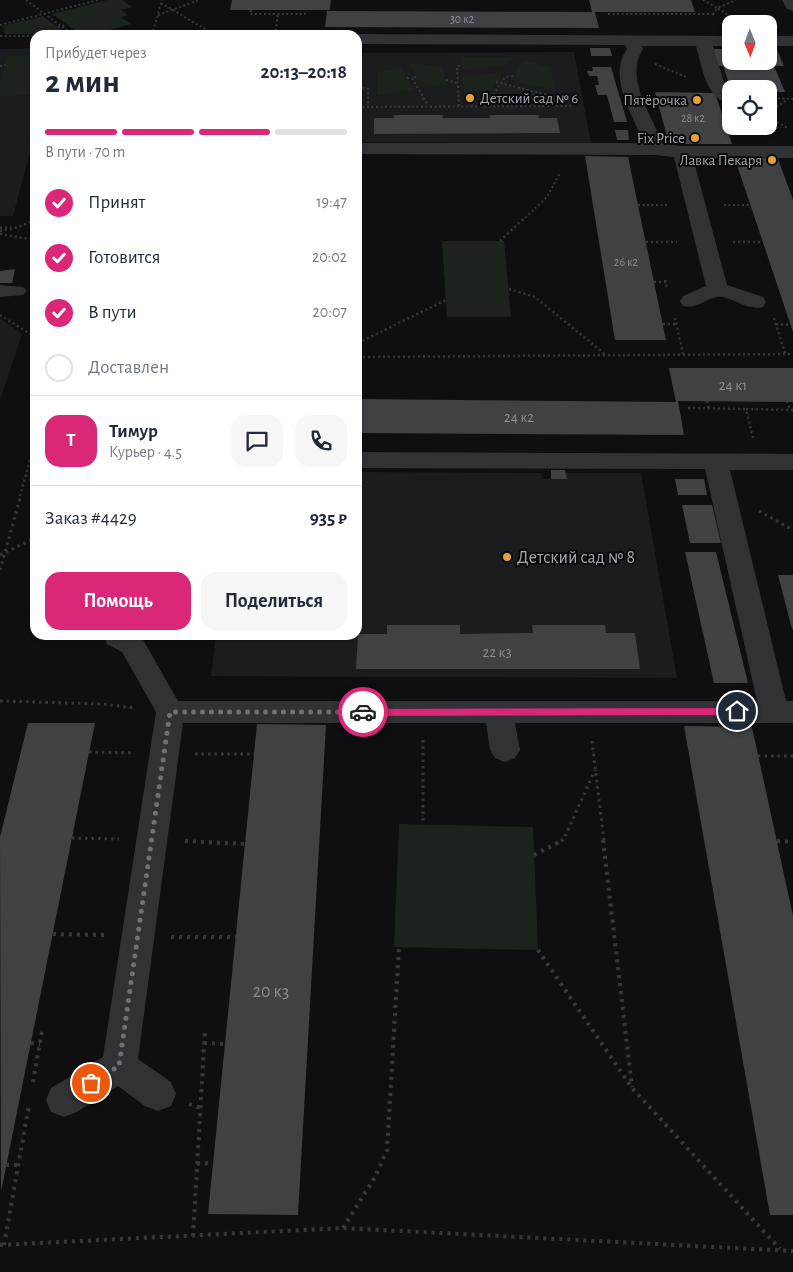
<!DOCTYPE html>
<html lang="ru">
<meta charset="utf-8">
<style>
body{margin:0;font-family:"Alegreya Sans",sans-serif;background:#f6f6f7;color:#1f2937;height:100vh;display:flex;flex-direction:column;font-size:19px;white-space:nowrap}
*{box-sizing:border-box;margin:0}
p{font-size:16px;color:#747a83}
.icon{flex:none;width:28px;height:28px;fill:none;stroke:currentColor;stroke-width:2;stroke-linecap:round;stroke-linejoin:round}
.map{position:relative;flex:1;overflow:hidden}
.panel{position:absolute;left:30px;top:30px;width:332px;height:610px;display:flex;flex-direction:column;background:#fff;border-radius:15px;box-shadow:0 1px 4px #0004}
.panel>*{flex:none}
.needle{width:32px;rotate:179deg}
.tools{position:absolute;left:722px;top:15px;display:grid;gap:10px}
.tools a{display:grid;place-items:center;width:55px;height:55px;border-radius:10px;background:#fff;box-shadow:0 1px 4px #0004;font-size:25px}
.pin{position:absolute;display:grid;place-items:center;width:42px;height:42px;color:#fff;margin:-21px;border:2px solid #fff;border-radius:50%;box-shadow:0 1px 5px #0007}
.courier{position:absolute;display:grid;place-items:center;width:50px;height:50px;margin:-25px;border:4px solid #db2777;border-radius:50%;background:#fff;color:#222;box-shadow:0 1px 6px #0007}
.headline em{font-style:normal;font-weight:700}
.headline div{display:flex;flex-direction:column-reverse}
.headline{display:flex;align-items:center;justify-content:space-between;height:85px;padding:0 15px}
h1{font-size:32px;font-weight:700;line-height:38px}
.bar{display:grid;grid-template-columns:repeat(4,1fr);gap:8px 5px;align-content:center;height:60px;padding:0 15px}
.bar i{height:6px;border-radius:4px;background:#e0e1e3}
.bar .selected{background:#db2777}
.bar p{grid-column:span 4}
.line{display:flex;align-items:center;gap:12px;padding:0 15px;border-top:1px solid #e0e1e3}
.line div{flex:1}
.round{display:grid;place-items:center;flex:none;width:52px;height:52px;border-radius:15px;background:#f6f6f7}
ol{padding:0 15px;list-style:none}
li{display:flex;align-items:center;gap:15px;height:55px}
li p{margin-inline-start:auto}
li .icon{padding:5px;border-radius:50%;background:#db2777;color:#fff;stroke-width:4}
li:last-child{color:#747a83}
li i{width:28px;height:28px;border:2px solid #e0e1e3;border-radius:50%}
.primary-button{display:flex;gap:10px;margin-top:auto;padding:10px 15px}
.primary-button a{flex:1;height:58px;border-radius:15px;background:#db2777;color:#fff;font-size:20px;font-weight:700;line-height:58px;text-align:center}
.primary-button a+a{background:#f6f6f7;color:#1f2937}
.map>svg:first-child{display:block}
</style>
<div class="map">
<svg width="793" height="1272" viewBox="0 0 793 1272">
<rect width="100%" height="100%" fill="#0f0f11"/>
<path fill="#1b1c1d" d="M35 48V133L13 216H0V49Z
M574 52 591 143 358 142V53Z
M0 318 22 334 0 400Z
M358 472 541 473 542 479H566V473H641L677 678 211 676 216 635H358Z"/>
<path fill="#1c231d" d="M107 0H122L132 7 121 10 128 15 121 17 131 24 95 34H80L52 14Z
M43 16 63 31 51 34H5L2 26Z
M35 55V95L0 96V82L8 56Z
M463 57H511L513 58 505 66 464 70 462 69 461 59Z
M525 61 551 67 555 90 511 81 522 62Z
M411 63 443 67 447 87 419 82 409 64Z
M398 68H401L414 90 377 95V73Z
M500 72 502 73 491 90 464 94 462 77Z
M502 85 558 98 559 103H490Z
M442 241H504L511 317H447Z
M399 824 533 827 538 950 394 947Z"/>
<path fill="#404145" d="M232 0H331L330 10H230Z
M589 0H691L695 12H595L599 28 325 27 327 11 592 12Z
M769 45H775L784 66H774L785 92H769V89H731L723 66H716L710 49H731V61H769Z
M590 48H610L612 56H591Z
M592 67H611L627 122H614L607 95H598L595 85H599L597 76H589L587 71H593Z
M655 92 715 93 732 144H669Z
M394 115H442L443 118H490V115H538L539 118H557L560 133 374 134V118H394Z
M615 130H628L629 140H617Z
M585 156 628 157 666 340H615Z
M734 156H777L793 200V332Z
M15 269 12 283H0V271Z
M669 368H793V402L678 401 684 435 358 433V399L676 402Z
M551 470H565L567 479H551Z
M675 479H704L707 495H678Z
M682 505H712L721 543H690Z
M685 552H716L748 683H714Z
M778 575H793V629H792Z
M387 625H460V634L533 633 532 625H605L606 633H635L640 669H356L358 634H387Z
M28 723H95L1 1192 0 837Z
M257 724 326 725 298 1215 208 1214Z
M684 726 752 727 793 916V1215H770Z"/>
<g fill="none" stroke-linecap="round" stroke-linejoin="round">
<path stroke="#37383c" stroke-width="2" stroke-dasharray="2 2.5" stroke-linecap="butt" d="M26 0 73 35
M703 0 717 8 736 0
M161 3 215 35
M251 10 250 14H305L306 10
M608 14H713
M158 15 199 0
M713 15 717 8 733 18
M0 25 98 0
M58 27 67 25
M152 35 162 0
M275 35 278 14
M0 36H35
M655 64 686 77
M0 66 6 65
M416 77 412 78 428 105
M407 78H412
M446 80 457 83
M496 82 560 98 562 106
M358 87 368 89V106
M769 98 793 99
M459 106 457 67 461 65
M486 106 505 77 513 76
M358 107 571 106
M769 112 788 99
M769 118 788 128
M638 205H668
M724 205H750
M522 221 547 197 560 173"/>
<path stroke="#37383c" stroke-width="2.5" stroke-dasharray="2 3" stroke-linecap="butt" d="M0 228 11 227
M0 231 19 227 35 220
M0 234 35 240
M500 241 523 219
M646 242H677
M733 242H762
M665 280 667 288
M654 282H666
M509 289 535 297 606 355
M0 315 35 337
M675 318 683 354
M774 318 785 353
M663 324H676
M776 324 790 325
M358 343 446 300
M358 357 793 354
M707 401 709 409
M787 401 790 410
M688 408 746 409
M753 438 746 409 793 410
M26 475 35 486
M20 496 35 442"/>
<path stroke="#37383c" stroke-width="3" stroke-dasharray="2.5 4" stroke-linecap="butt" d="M759 511 793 530
M0 555 35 538
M0 570 21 495
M0 701 102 704 134 708
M423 740V824
M592 741 604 841
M89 752 134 753
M195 754H254
M758 756H793
M72 838 119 839
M561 841 564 839 595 770"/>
<path stroke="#37383c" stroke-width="4" stroke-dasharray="3 5" stroke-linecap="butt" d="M603 840 632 1087
M185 841 245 844
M777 841 793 842
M534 855 563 840
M53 934 105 935
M171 937H236
M538 950 632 1088 780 1249
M31 1043 40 1045
M204 1043 225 1044
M33 1082 42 1031
M189 1104 201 1108
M197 1164 213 1163
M6 1165H18
M343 1228 375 1177 387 1150 399 947
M193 1236 205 1030
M0 1245 343 1228 793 1251
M4 1245 29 1105"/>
<path fill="#313235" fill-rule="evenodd" d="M782 0H793V11L787 9Z
M358 34 731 36V46H713L725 85 731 90V103C706 101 702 66 696 46H642L643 49C624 78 652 116 663 144L682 146H793V158H693L727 285 763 297 766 302 763 307C745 311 731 295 717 297 704 299 698 309 683 306L680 301 683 296 706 286 674 157 656 155 358 154V143H644C633 115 607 78 627 49L625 45 358 44V35H354Z
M769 36H793V46H769Z
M0 285 23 287 27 291 23 295 0 297Z
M358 452 793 454V470H730L786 701H793V723H515L520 750 515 758 505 762 495 758 490 750 486 723H183L138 1059 171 1082 176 1094 171 1106 158 1111 145 1106 118 1086 77 1112 64 1117 51 1112 46 1100 51 1088 103 1057 156 712 122 652 107 644 104 635H136L142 638 178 701H757L705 469 358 468Z"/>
</g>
<path fill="#db2777" d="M737 708 742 711 737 715 363 716 358 712 363 709Z"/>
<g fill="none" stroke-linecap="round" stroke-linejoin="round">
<path stroke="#6e7278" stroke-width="5" stroke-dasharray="0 9" d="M91 1083 119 1066 170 712H363"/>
</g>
<g fill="#e4a234" stroke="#0a0a0b" stroke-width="2">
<circle cx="470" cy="98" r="5"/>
<circle cx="697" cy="100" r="5"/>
<circle cx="695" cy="138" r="5"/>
<circle cx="772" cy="160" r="5"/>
<circle cx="507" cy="557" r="5"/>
</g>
<g text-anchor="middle" stroke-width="4" stroke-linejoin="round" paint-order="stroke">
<g font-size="12" fill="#898e95">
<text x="462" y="23">30 к2</text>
<text x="693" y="122">28 к2</text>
<text x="626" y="266">26 к2</text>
</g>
<g font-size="15" fill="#a1a7b0" stroke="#0a0a0b" text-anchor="end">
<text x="480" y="103" text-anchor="start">Детский сад № 6</text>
<text x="687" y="105">Пятёрочка</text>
<text x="685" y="143">Fix Price</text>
<text x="762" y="165">Лавка Пекаря</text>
</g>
<g font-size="15" fill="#898e95">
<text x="733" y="390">24 к1</text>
<text x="519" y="422">24 к2</text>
<text x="497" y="657">22 к3</text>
</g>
<g font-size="18" fill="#a1a7b0" stroke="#0a0a0b" text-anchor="start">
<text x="517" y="563">Детский сад № 8</text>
</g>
<g font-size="18" fill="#898e95">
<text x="271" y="997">20 к3</text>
</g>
</g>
</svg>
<div class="tools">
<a><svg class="needle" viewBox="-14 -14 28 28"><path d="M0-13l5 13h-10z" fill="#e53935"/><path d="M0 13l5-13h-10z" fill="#747a83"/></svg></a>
<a><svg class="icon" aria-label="locate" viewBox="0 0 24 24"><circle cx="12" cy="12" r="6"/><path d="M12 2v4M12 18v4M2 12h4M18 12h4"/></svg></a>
</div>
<div class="pin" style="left:91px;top:1083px;background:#ea580c"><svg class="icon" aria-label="bag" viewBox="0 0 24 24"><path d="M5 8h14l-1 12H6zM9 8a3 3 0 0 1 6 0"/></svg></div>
<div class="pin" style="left:737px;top:711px;background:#1f2937"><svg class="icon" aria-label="home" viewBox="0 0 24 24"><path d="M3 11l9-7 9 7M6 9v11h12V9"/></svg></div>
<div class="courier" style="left:363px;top:712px"><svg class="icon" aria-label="car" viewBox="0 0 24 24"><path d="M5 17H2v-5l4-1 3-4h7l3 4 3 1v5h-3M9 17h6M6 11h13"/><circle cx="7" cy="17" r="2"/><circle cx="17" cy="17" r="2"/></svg></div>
<section class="panel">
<div class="headline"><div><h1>2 мин</h1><p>Прибудет через</p></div><em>20:13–20:18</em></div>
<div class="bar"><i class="selected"></i><i class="selected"></i><i class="selected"></i><i></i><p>В пути · 70 m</p></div>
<ol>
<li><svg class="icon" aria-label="check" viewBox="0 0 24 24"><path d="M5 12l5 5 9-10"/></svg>Принят<p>19:47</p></li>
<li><svg class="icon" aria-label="check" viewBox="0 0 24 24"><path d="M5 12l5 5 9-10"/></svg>Готовится<p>20:02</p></li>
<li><svg class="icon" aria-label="check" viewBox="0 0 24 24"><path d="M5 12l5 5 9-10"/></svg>В пути<p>20:07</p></li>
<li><i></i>Доставлен</li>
</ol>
<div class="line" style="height:90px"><b class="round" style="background:#db2777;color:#fff">Т</b><div><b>Тимур</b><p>Курьер · 4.5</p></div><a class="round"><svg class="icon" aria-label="chat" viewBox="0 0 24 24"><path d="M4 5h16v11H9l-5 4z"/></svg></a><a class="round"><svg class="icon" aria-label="phone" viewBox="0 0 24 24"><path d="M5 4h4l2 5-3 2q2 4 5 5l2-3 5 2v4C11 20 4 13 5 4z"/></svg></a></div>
<div class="line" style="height:65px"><div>Заказ #4429</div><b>935 ₽</b></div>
<div class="primary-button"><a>Помощь</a><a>Поделиться</a></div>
</section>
</div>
